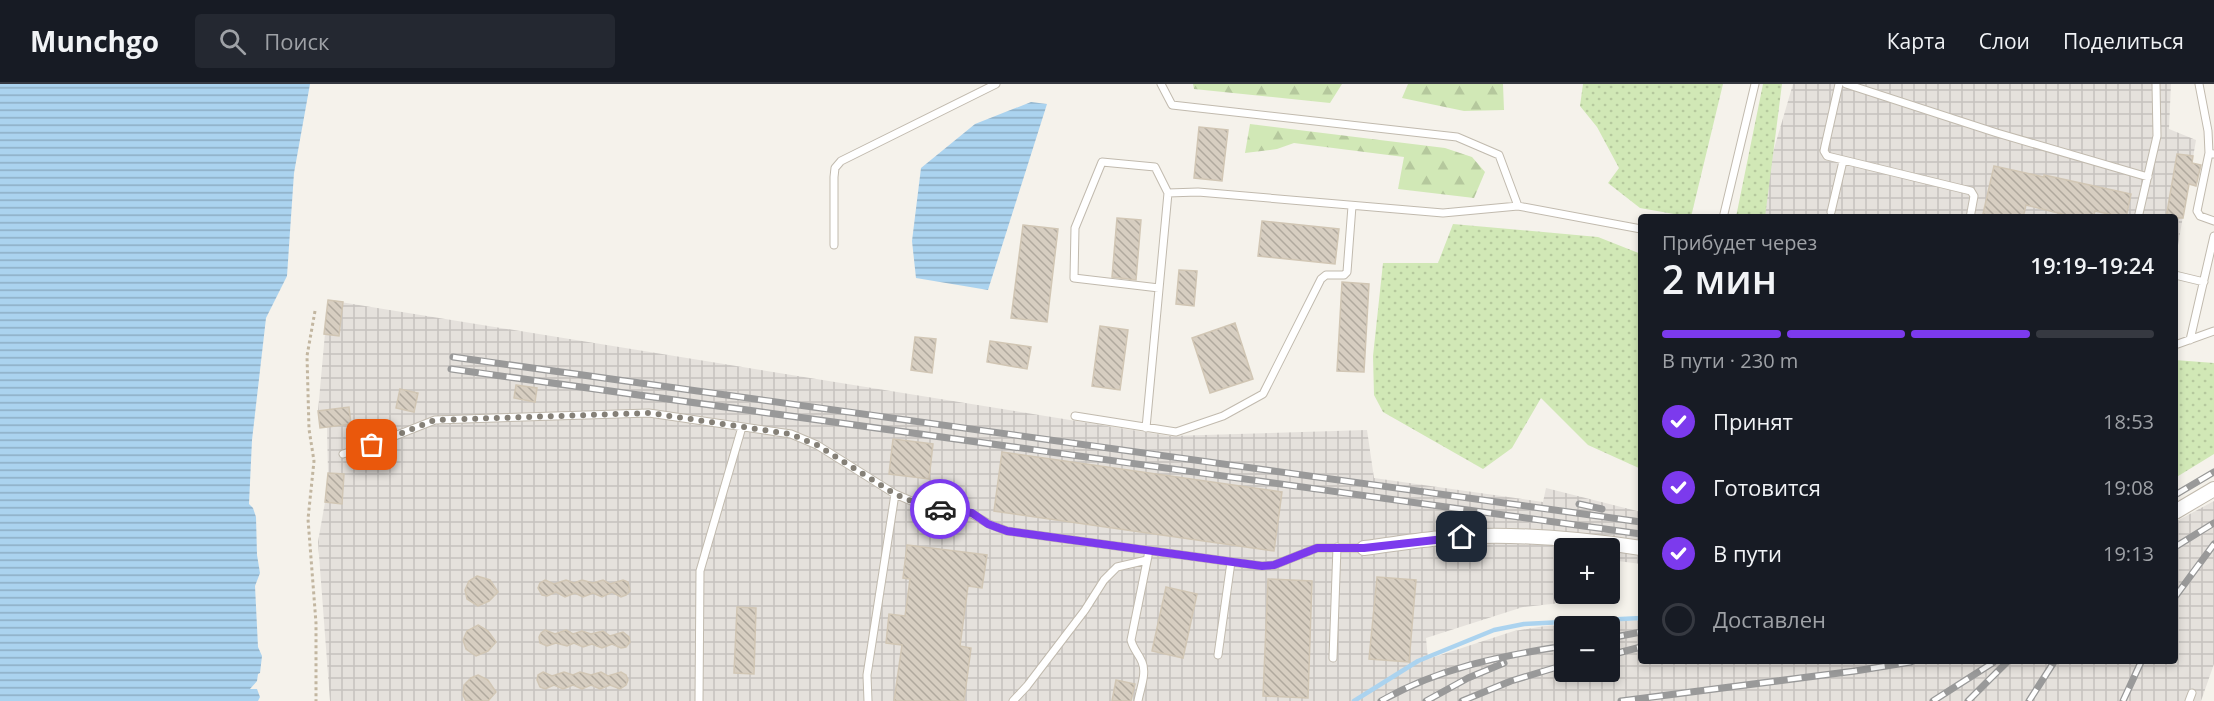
<!DOCTYPE html>
<html lang="ru">
<meta charset="utf-8">
<style>
body{margin:0;font-family:"Open Sans",sans-serif;background:#242831;color:#f1f3f6;height:100vh;display:flex;flex-direction:column;font-size:22px;white-space:nowrap}
*{box-sizing:border-box;margin:0}
p{font-size:20px;color:#9ea1a6}
.icon{flex:none;width:33px;height:33px;fill:none;stroke:currentColor;stroke-width:2;stroke-linecap:round;stroke-linejoin:round}
.map{position:relative;flex:1;overflow:hidden}
.details{position:absolute;left:1638px;top:130px;width:540px;height:450px;display:flex;flex-direction:column;background:#171b24;border-radius:6px;box-shadow:0 3px 9px #0003}
.details>*{flex:none}
.tools{position:absolute;left:1554px;top:454px;display:grid;gap:12px}
.tools a{display:grid;place-items:center;width:66px;height:66px;border-radius:6px;background:#171b24;box-shadow:0 3px 9px #0003;font-size:30px}
.pin{position:absolute;display:grid;place-items:center;width:51px;height:51px;color:#fff;margin:-26px;border-radius:12px;box-shadow:0 3px 9px #0006}
.courier{position:absolute;display:grid;place-items:center;width:60px;height:60px;margin:-30px;border:4px solid #7c3aed;border-radius:50%;background:#fff;color:#222;box-shadow:0 2px 8px #0007}
.headline em{font-style:normal;font-weight:600}
.headline div{display:flex;flex-direction:column-reverse}
.headline{display:flex;align-items:center;justify-content:space-between;height:102px;padding:0 24px}
h1{font-size:39px;font-weight:600;line-height:45px}
.bar{display:grid;grid-template-columns:repeat(4,1fr);gap:9px 6px;align-content:center;height:72px;padding:0 24px}
.bar i{height:8px;border-radius:4px;background:#363941}
.bar .on{background:#7c3aed}
.bar p{grid-column:span 4}
ol{padding:0 24px;list-style:none}
li{display:flex;align-items:center;gap:18px;height:66px}
li p{margin-inline-start:auto}
li .icon{padding:6px;border-radius:50%;background:#7c3aed;color:#fff;stroke-width:4}
li:last-child{color:#9ea1a6}
li i{width:33px;height:33px;border:3px solid #363941;border-radius:50%}
header{display:flex;align-items:center;gap:36px;box-sizing:border-box;height:84px;padding:0 30px;background:#171b24;border-bottom:2px solid #363941}
header strong{font-size:28px}
nav{display:flex;gap:33px;margin-inline-start:auto;font-size:21px}
.search{width:420px;height:54px;background:#242831;display:flex;align-items:center;gap:15px;box-sizing:border-box;padding:0 21px;border-radius:6px;color:#9ea1a6;font-size:22px}
.map>svg:first-child{display:block}
</style>
<header>
<strong>Munchgo</strong>
<div class="search"><svg class="icon" aria-label="search" viewBox="0 0 24 24"><circle cx="10" cy="10" r="6"/><path d="M15 15l6 6"/></svg>Поиск</div>
<nav><a>Карта</a><a>Слои</a><a>Поделиться</a></nav>
</header>
<div class="map">
<svg width="2214" height="617" viewBox="0 0 2214 617">
<defs>
<pattern id="industrial-grid" width="8" height="8" patternUnits="userSpaceOnUse" patternTransform="scale(1.5)"><rect width="8" height="8" fill="#e5e1dc"/><path d="M0 4h8M4 0v8" fill="none" stroke="#c6c2be"/></pattern>
<pattern id="grass-dots" width="8" height="8" patternUnits="userSpaceOnUse" patternTransform="scale(1.5)"><rect width="8" height="8" fill="#d1e8b6"/><path d="M2 2h.1M6 6h.1" fill="none" stroke="#b5c89d" stroke-width="1.8" stroke-linecap="round"/></pattern>
<pattern id="forest-firs" width="22" height="20" patternUnits="userSpaceOnUse" patternTransform="scale(1.5)"><rect width="22" height="20" fill="#d1e8b6"/><path d="M5 1l3.5 6h-7zM16 11l3.5 6h-7z" fill="#b5c89d"/></pattern>
<pattern id="water-rules" width="6" height="5" patternUnits="userSpaceOnUse" patternTransform="scale(1.5)"><rect width="6" height="5" fill="#abd3ef"/><path d="M0 2.5h6" fill="none" stroke="#8dadc3"/></pattern>
<pattern id="building-back-hatch" width="6" height="6" patternUnits="userSpaceOnUse" patternTransform="scale(1.5)"><rect width="6" height="6" fill="#d7cec1"/><path d="M-1 5l2 2M0 0l6 6M5-1l2 2" fill="none" stroke="#b0a99e"/></pattern>
</defs>
<rect width="100%" height="100%" fill="#f5f2eb"/>
<path fill="url(#industrial-grid)" fill-rule="evenodd" d="M1793 0H2171L2169 45 2196 56 2175 179V134H1761L1771 75Z
M328 216 1169 352 1367 346 1374 394 1543 418 1546 404 1641 428V480L1610 476V465H1564V510H1582L1579 517 1523 523 1426 554 1428 575 1514 547 1545 542 1641 536V578H2175V438L2214 417V580L2201 617H330L318 458 325 418 328 389 327 344H320L318 327ZM1564 543H1610V588H1564Z"/>
<path fill="url(#grass-dots)" d="M1583 0H1723L1691 133 1640 124 1608 99 1619 84 1597 43 1580 22Z
M1763 0H1782L1765 133H1736Z
M1453 140 1598 153 1641 170V385L1588 361 1541 314 1512 364 1483 385 1383 328 1374 311 1373 272 1383 179H1438Z
M2175 276 2214 279V370L2175 394Z"/>
<path fill="url(#forest-firs)" d="M1193 0H1342L1330 19 1194 5Z
M1408 0H1503L1504 26 1464 27 1402 14Z
M1250 40 1445 64 1472 73 1485 88 1474 114 1398 105 1404 73 1294 59 1277 65 1245 69Z"/>
<path fill="url(#water-rules)" d="M0 0H310L294 89 287 192 266 234 252 356 249 420 253 424 256 433 257 471 260 489 255 502 258 563 262 572 260 589 258 590 257 597 250 605H257L260 613 258 617H0Z
M1031 18 1047 20 988 206 916 194 912 157 921 84 975 40Z"/>
<g fill="none" stroke-linecap="round" stroke-linejoin="round">
<path stroke="#abd3ef" stroke-width="4.5" d="M1354 617 1418 577 1494 546 1524 540 1641 534"/>
</g>
<path fill="url(#building-back-hatch)" stroke="#d1c6b4" stroke-width="1.5" d="M1199 43 1228 46 1222 97 1194 94Z
M2177 70 2193 72 2192 79 2201 81 2196 102 2189 100 2183 134H2166Z
M1994 82 2044 93V91L2131 110 2126 134 2095 127 2093 134H2078L2026 121 2023 134H2001L1983 130Z
M1117 134 1141 136 1136 196 1112 193Z
M1262 137 1339 145 1335 180 1258 172Z
M1023 141 1058 145 1047 238 1011 234Z
M1179 186 1197 187 1194 222 1176 220Z
M1342 198 1369 200 1364 288 1337 287Z
M328 216 343 218 339 252 324 250Z
M1235 239 1253 295 1210 309 1192 254Z
M1100 242 1128 246 1120 306 1092 302Z
M915 253 936 255 932 289 911 286Z
M990 257 1031 263 1027 285 987 278Z
M516 301 537 304 535 318 514 314Z
M400 305 418 309 414 328 396 324Z
M349 323 351 340 320 344 318 327Z
M893 355 933 360 929 395 889 390Z
M1002 368 1282 408 1274 467 994 427Z
M328 389 344 390 342 420 325 418Z
M907 461 987 471 982 504 968 502 960 562 971 564 964 617H894L902 561 886 559 889 530 905 532 910 495 903 494Z
M477 492 490 496 498 508 489 517 478 522 467 515 465 506 469 497Z
M1377 493 1416 496 1409 578 1369 575Z
M1268 495 1312 497 1308 614 1263 612Z
M545 496 554 500 566 496 574 499 582 496 593 499 603 496 610 500 623 496 628 498 630 507 626 511 621 513 612 508 602 513 593 509 583 513 575 509 565 513 556 508 547 512 542 511 538 504 540 499Z
M1166 503 1197 510 1183 574 1152 567Z
M737 523 756 524 754 590 734 589Z
M478 541 488 547 496 558 488 567 476 572 466 565 463 556 467 547Z
M545 546 555 550 566 546 573 550 582 547 591 550 603 547 610 552 623 548 629 553 630 558 626 563 621 564 612 560 602 564 592 560 583 563 574 559 567 562 556 559 547 562 540 559 539 553 541 549Z
M543 588 552 592 564 588 573 591 580 588 591 591 601 588 608 592 621 588 626 591 628 596 626 601 620 605 610 601 600 605 591 601 582 605 573 601 563 605 554 601 545 605 540 603 537 596 538 591Z
M478 591 488 596 496 608 488 617H466L463 611 464 601 471 594Z
M1116 596 1135 600 1131 617H1112Z"/>
<g fill="none" stroke-linecap="round" stroke-linejoin="round">
<defs>
<path id="service" d="M1161 0 1172 21 1457 53 1499 71 1518 122
M1839 0 1825 62 1824 67 1827 72 1971 107 1974 112 1970 134
M1846 0 1997 49 2148 93
M2199 0 2208 47 2209 69
M2214 70 2209 69 2197 127 2200 132 2214 137
M1168 109 1198 108 1443 129 1518 122 1641 145
M1831 128 1843 77
M1723 134 1755 0
M2138 134 2157 52 2156 0
M834 161V93L835 84 841 77 996 0
M2175 191 2204 198
M2190 256 2214 152
M2175 261 2214 247
M1075 332 1176 348 1223 332 1263 310 1321 195 1326 191H1344L1347 188 1352 122
M1146 344 1168 109 1155 83 1102 78 1075 144 1074 194 1159 204
M343 370 372 361 435 336 649 329 791 350 817 361 895 410 923 422 972 430 989 440 1007 447 1262 482 1274 481 1317 464H1364
M1218 571 1231 478
M1333 574 1337 463
M699 617 700 487 742 343
M868 617 867 591 895 410
M1013 617 1027 602 1085 526 1104 496 1117 483 1147 476
M1138 617C1140 605 1147 589 1142 578 1139 570 1133 565 1131 556L1148 472
M2189 617 2192 609"/>
<path id="minor" d="M2175 428 2214 405
M1364 464C1390 461 1416 456 1443 454 1509 448 1575 454 1641 464"/>
</defs>
<use href="#service" stroke="#c1baae" stroke-width="9"/>
<use href="#minor" stroke="#c1baae" stroke-width="16"/>
<path stroke="#c2b6a0" stroke-width="3" stroke-dasharray="3 3" stroke-linecap="butt" d="M315 227 307 272 309 345 314 377 308 435 316 539V617"/>
<use href="#service" stroke="#fff" stroke-width="7"/>
<use href="#minor" stroke="#fff" stroke-width="14"/>
<defs>
<path id="rail" d="M453 273 1641 438
M451 285 1641 450
M2175 411 2214 388
M1579 420 1602 425
M2175 463 2214 439
M2175 513 2214 460
M1610 554 1641 548
M1610 571 1641 563
M1381 617C1439 584 1500 572 1564 562
M1426 617 1468 594 1504 579
M1462 617 1511 597 1564 581
M1621 617 1855 587 1911 578
M1933 617 1994 578
M1968 617 2007 578
M2029 617 2054 578
M2123 617 2141 578"/>
</defs>
<use href="#rail" stroke="#999" stroke-width="7"/>
<use href="#rail" stroke="#fff" stroke-width="4.5" stroke-dasharray="14" stroke-linecap="butt"/>
</g>
<g fill="none" stroke-linecap="round" stroke-linejoin="round">
<path stroke="#858077" stroke-width="6" stroke-dasharray="0 10.8" d="M372 361 435 336 650 329 790 350 817 361 895 410 923 422 940 425"/>
<path stroke="#7c3aed" stroke-width="8" d="M940 425 972 429 988 440 1007 447 1262 482 1274 481 1317 464H1364L1462 453"/>
</g>
</svg>
<div class="tools">
<a>+</a>
<a>−</a>
</div>
<div class="pin" style="left:372px;top:361px;background:#ea580c"><svg class="icon" aria-label="bag" viewBox="0 0 24 24"><path d="M5 8h14l-1 12H6zM9 8a3 3 0 0 1 6 0"/></svg></div>
<div class="pin" style="left:1462px;top:453px;background:#1f2937"><svg class="icon" aria-label="home" viewBox="0 0 24 24"><path d="M3 11l9-7 9 7M6 9v11h12V9"/></svg></div>
<div class="courier" style="left:940px;top:425px"><svg class="icon" aria-label="car" viewBox="0 0 24 24"><path d="M5 17H2v-5l4-1 3-4h7l3 4 3 1v5h-3M9 17h6M6 11h13"/><circle cx="7" cy="17" r="2"/><circle cx="17" cy="17" r="2"/></svg></div>
<section class="details">
<div class="headline"><div><h1>2 мин</h1><p>Прибудет через</p></div><em>19:19–19:24</em></div>
<div class="bar"><i class="on"></i><i class="on"></i><i class="on"></i><i></i><p>В пути · 230 m</p></div>
<ol>
<li><svg class="icon" aria-label="check" viewBox="0 0 24 24"><path d="M5 12l5 5 9-10"/></svg>Принят<p>18:53</p></li>
<li><svg class="icon" aria-label="check" viewBox="0 0 24 24"><path d="M5 12l5 5 9-10"/></svg>Готовится<p>19:08</p></li>
<li><svg class="icon" aria-label="check" viewBox="0 0 24 24"><path d="M5 12l5 5 9-10"/></svg>В пути<p>19:13</p></li>
<li><i></i>Доставлен</li>
</ol>
</section>
</div>
